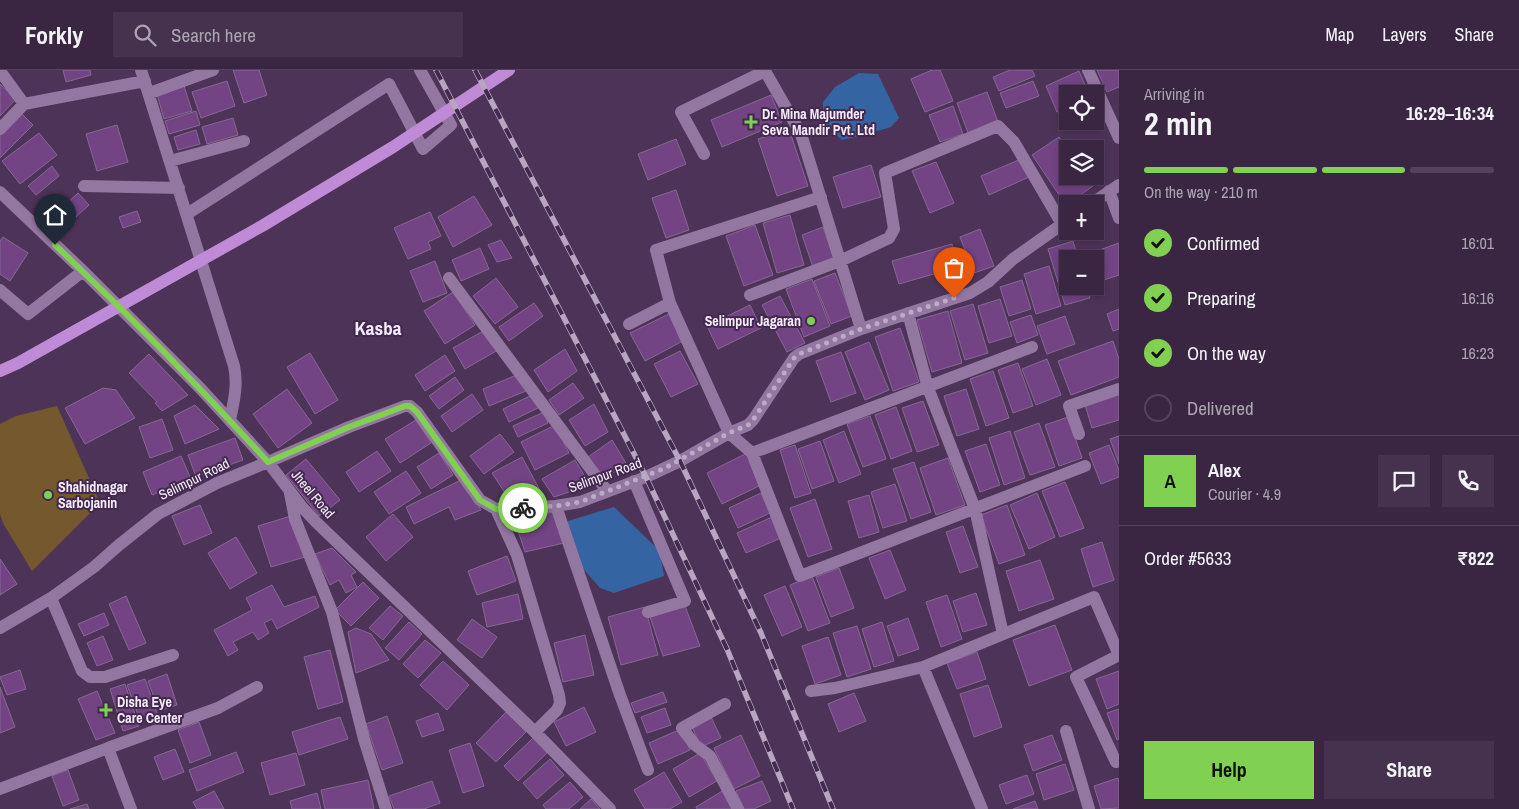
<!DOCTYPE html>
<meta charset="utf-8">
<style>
body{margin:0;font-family:"Archivo Narrow",sans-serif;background:#45324e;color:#f1f3f6;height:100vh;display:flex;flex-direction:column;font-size:19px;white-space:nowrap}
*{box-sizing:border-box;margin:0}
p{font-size:16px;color:#aba5b2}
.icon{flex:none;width:28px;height:28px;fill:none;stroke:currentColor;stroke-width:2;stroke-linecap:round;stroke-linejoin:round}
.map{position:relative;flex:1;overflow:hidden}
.side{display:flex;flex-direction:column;background:#3a2643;width:400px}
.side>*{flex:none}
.tools{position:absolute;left:1059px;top:15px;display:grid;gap:10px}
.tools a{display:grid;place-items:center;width:45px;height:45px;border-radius:0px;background:#3a2643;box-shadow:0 2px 8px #0003,0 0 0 1px #54435c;font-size:25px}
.pin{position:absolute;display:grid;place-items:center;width:42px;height:42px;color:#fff;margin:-51px -21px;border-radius:50% 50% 50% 0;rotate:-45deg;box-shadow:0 0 5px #0007}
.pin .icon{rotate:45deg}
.courier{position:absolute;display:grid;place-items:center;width:50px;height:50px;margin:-25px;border:4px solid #80d051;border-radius:50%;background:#fff;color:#222;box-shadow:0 1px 6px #0007}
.overview em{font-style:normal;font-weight:700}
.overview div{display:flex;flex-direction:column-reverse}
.overview{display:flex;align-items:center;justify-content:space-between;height:85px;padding:0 25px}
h1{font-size:32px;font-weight:700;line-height:38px}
.bar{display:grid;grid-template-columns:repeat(4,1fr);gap:8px 5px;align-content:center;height:60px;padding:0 25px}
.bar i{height:6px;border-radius:4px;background:#54435c}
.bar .active{background:#80d051}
.bar p{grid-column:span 4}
.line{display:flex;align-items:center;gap:12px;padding:0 25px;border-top:1px solid #54435c}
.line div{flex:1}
.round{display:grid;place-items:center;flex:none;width:52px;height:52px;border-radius:0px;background:#45324e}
ol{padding:0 25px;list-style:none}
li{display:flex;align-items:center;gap:15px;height:55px}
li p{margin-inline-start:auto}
li .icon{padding:5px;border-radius:50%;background:#80d051;color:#111;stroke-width:4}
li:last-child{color:#aba5b2}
li i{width:28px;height:28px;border:2px solid #54435c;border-radius:50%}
.action{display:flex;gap:10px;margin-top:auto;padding:10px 25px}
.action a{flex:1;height:58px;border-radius:0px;background:#80d051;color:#111;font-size:20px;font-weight:700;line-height:58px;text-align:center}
.action a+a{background:#45324e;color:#f1f3f6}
header{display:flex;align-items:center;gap:30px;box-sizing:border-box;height:70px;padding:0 25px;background:#3a2643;border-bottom:1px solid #54435c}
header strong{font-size:24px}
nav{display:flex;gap:28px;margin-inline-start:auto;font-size:18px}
.search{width:350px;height:45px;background:#45324e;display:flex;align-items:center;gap:12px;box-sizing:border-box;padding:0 18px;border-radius:0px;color:#aba5b2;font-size:19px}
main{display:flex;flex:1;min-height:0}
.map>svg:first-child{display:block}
</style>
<header>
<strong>Forkly</strong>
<div class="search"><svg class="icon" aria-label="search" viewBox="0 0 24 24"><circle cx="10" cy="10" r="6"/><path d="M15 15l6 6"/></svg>Search here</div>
<nav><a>Map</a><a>Layers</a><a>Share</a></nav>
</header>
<main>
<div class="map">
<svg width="1119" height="739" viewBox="0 0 1119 739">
<rect width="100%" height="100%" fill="#4e3359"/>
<path fill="#74582e" d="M57 336 100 433 32 501 3 453 0 444V354L16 346Z"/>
<path fill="#3464a1" d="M859 3 878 4 899 48 891 57 864 65 842 70 823 52V32L835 17Z
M614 437 660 481 664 506 614 523 600 518 580 495 566 466 568 451Z"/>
<path fill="#724484" stroke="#856891" d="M63 0H90L91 5 66 12Z
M233 0H259L267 25 244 33Z
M932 0H940L953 31 925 42 911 9Z
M1010 0H1032L1035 6 999 21 993 7Z
M1097 0H1119V17L1107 22Z
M1079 1 1089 24H1068V38L1057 42 1046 16Z
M227 11 235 36 201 48 192 22Z
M1033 11 1039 26 1006 38 1000 23Z
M0 14 16 29 0 46Z
M184 16 192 41 164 49 157 24Z
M987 22 998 52 968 63 957 33Z
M771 25 782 52 722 77 711 50Z
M953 36 963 64 940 72 929 45Z
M196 41 200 55 169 64 165 51Z
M21 43 33 55 0 88V64Z
M233 48 238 65 207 74 202 57Z
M117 55 128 92 97 101 86 64Z
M789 59 808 116 777 126 758 69Z
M196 60 200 74 178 80 174 67Z
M39 63 57 85 20 114 2 91Z
M1059 67 1068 79V106H1086L1093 116 1066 135 1032 85Z
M676 69 686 94 648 110 638 84Z
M1021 89 1029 107 989 125 981 106Z
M936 92 954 133 930 143 912 101Z
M871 95 881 127 843 138 833 107Z
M52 96 59 106 36 125 28 116Z
M676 120 689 160 666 168 652 128Z
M78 123 89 135 65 157 54 145Z
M474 126 492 155 453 177 438 147Z
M137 141 141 152 123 158 119 147Z
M430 142 441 166 428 172 431 179 408 189 394 158Z
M790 145 804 195 777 203 763 153Z
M755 155 773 205 744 216 726 166Z
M823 157 834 189 813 197 802 165Z
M980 159 994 196 974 203 960 167Z
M3 167 28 183 10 211 0 204V171Z
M501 170 512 188 497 192 488 175Z
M1073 171 1078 189H1068V216H1087L1090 228 1065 235 1048 179Z
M1119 173V205L1098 212 1095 203V189H1090L1088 184Z
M952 174 958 197 899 214 892 191Z
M480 178 489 199 461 211 452 190Z
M435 191 447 223 423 232 410 201Z
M1049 196 1061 236 1036 244 1024 204Z
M835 203 852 246 831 254 814 211Z
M496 208 518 237 495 254 473 226Z
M812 209 830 256 804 267 786 219Z
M1022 210 1031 239 1009 246 1000 217Z
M453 222 475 255 445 274 424 241Z
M780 226 805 273 787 282 762 235Z
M1000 229 1012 266 989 273 978 236Z
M534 233 543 246 509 271 499 257Z
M973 234 988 283 965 290 950 241Z
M750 235 761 258 718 279 707 256Z
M1119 239V259L1113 261 1107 244Z
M948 241 962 293 932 302 917 250Z
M669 244 683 271 645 291 630 263Z
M1031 245 1038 265 1017 273 1010 252Z
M1065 246 1075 274 1047 284 1037 256Z
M900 258 919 312 893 321 875 267Z
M485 260 498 280 465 299 453 278Z
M1113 271 1119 289V307L1071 325 1058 291Z
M869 272 889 320 865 330 845 282Z
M565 279 577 301 548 322 534 300Z
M680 281 698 314 671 327 654 294Z
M841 282 856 323 831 332 816 291Z
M310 283 338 330 315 344 287 297Z
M149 284 188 325 162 341 155 333 157 332 129 303Z
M445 285 455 301 425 321 415 305Z
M1047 289 1061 325 1036 335 1022 299Z
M1018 293 1033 336 1013 343 998 300Z
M993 301 1009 348 986 356 970 309Z
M519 304 526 321 489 336 483 319Z
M455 307 464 320 439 339 429 326Z
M573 313 584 328 559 345 549 330Z
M103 318 116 320 135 348 85 374 65 338Z
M287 319 312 353 278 378 253 344Z
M966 319 979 359 957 366 944 326Z
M472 324 483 340 452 362 441 346Z
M534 324 540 337 509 352 503 339Z
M1119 324V350L1092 358 1085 335Z
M923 331 939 375 917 382 902 338Z
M594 334 608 362 585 376 569 350Z
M195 335 219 359 185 374 174 346Z
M896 337 912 381 891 389 875 345Z
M544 342 548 353 518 367 513 356Z
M870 346 886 389 863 397 847 354Z
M1068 347 1082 388 1059 396 1045 355Z
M162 349 173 380 150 388 139 357Z
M416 350 431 373 400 393 385 369Z
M1039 353 1055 397 1030 405 1014 362Z
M555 355 569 383 535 400 521 372Z
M844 361 861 404 839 413 823 370Z
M1010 361 1025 408 1004 415 989 368Z
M500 364 514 382 484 404 470 386Z
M1119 366V394L1110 369Z
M235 368 243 390 196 407 188 385Z
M612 370 627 395 603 408 588 387Z
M820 371 834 411 812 419 798 379Z
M986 374 1000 415 980 422 965 381Z
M795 375 811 423 795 428 780 380Z
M1109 375 1119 400V407L1101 414 1089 383Z
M377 381 391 401 359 422 346 402Z
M439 383 453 405 431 419 417 397Z
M747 383 763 414 722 434 707 403Z
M181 386 191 409 152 425 143 402Z
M522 387 542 424 526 429 507 426 492 403Z
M948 388 965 435 936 445 920 398Z
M306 389 340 430 319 446 286 405Z
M575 390 590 415 554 427 542 409Z
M914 392 931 442 911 449 893 399Z
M406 401 421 423 389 444 374 422Z
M463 409 481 440 455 450 449 437 414 454 406 437Z
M1065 412 1084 458 1060 467 1042 421Z
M895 414 907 451 883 458 871 422Z
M761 423 770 443 738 458 729 438Z
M1037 423 1055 467 1029 479 1010 435Z
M869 425 879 462 859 468 848 431Z
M815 429 832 479 808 487 790 438Z
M200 435 212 463 184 475 172 446Z
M1007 435 1025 485 999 494 981 445Z
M554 442 564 473 525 482 514 448Z
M393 444 413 467 386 491 366 467Z
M291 446 305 487 271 497 258 456Z
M772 447 781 468 746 483 737 463Z
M963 456 978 497 960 503 946 462Z
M236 467 257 503 230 519 208 483Z
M1102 472 1114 510 1093 517 1081 479Z
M332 478 356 502 351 505 357 517 346 523 339 510 330 515 315 484Z
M890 480 906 520 885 529 869 488Z
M507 486 516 511 477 525 468 501Z
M0 489 17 514 0 525Z
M1040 490 1054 529 1019 541 1006 501Z
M839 498 854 538 831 547 816 507Z
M812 506 830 553 808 561 790 515Z
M363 512 379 528 351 556 335 540Z
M272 515 284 537 315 526 319 537 277 559 272 549 264 553 269 563 258 570 253 562 233 572 238 580 228 586 214 560 252 540 246 528Z
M785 516 802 557 782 566 764 525Z
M976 523 987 555 963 562 953 531Z
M518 524 523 549 487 557 482 533Z
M947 525 962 569 941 577 926 532Z
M126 526 146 573 129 580 109 534Z
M390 536 403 546 383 570 369 558Z
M685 536 700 576 663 586 650 547Z
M645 537 658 585 621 595 608 547Z
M104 543 109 555 84 566 78 554Z
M908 548 919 579 898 586 887 556Z
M472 549 497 567 482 588 457 570Z
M409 552 422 564 399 590 385 578Z
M882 552 894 591 874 597 862 559Z
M1055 555 1072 600 1029 616 1013 570Z
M857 556 871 599 847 607 833 563Z
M356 558 371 564 389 590 356 603 348 562Z
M585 565 594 605 563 612 554 573Z
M103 566 113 590 97 596 87 573Z
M828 567 841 605 815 614 802 576Z
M425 570 441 583 418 608 403 594Z
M330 580 343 632 318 639 304 587Z
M977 582 986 609 957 619 947 593Z
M443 591 469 615 447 640 420 615Z
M20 600 26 619 7 625 0 607Z
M1119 601V634L1107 639 1096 609Z
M167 604 177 635 159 641 148 611Z
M145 609 157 643 140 650 127 615Z
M125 614 139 656 123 661 110 619Z
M988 615 1002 657 974 667 960 624Z
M0 617 15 657 0 663Z
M97 621 115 663 96 670 78 629Z
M663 622 667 632 635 643 631 633Z
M854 623 866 651 839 662 828 634Z
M584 637 596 662 566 676 554 652Z
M665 638 671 655 647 663 641 647Z
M1119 639V669L1117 670 1107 643Z
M506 642 526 662 496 692 476 673Z
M438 643 444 660 422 667 416 651Z
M387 646 403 693 382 700 366 654Z
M340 647 348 669 299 685 292 662Z
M711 647 721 668 701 677 692 657Z
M199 652 211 685 190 693 178 660Z
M681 659 690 680 658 694 649 673Z
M741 665 760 706 734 719 714 678Z
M1052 665 1062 690 1033 701 1024 675Z
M533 668 547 683 518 711 504 696Z
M470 673 484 716 463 723 449 680Z
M175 679 184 702 163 710 154 687Z
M236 682 244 702 197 721 189 700Z
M296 683 305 715 270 725 261 693Z
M700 683 717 711 689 727 673 699Z
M550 689 564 705 537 729 523 713Z
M1065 694 1074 720 1044 730 1036 704Z
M68 700 79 730 63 736 52 706Z
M664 702 682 732 670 739H645L634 720Z
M1027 705 1034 724 1006 734 999 715Z
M1118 708 1119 713V738L1101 739 1094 716Z
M368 710 374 739H325L321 720Z
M432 711 440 733 424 739H394L389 726Z
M762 711 771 731 754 739H744L736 721Z
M570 712 583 727 569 739H546L543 735Z
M724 720 735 739H697L696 737Z
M214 721 224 739H197L193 732Z
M317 723 321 739H292L290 731Z
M591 729 600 739H580Z
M1035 731 1038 739H1013Z
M87 734 89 739H70Z"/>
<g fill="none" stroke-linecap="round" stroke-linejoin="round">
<path stroke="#9477a1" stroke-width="12" d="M141 0 234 296C238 315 234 331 230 350
M1088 0 1119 68
M0 1 24 34
M150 23 213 0
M0 59 24 34 145 11
M704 84 681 42 765 1 801 64 861 259
M170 91 244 71
M84 116 179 118
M1109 121 1119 148
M0 122 83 201 200 318 268 392 302 437 316 452 535 662 610 739
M821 127 656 180 670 233 729 363 752 383 800 506 1085 396
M1091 134 1119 115
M187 144 389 14 423 79 451 55 420 0
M449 208 607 421
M0 220 28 244 83 201
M750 225 840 191 889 168 894 159 885 103 998 56 1014 72 1062 154
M908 243 928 318 975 439 1003 564
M629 254 670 233
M1079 364 1069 336 1119 319
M752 383 1032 277
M634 411 685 531 648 542
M290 423 295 449 332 542 364 669 386 739
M556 436 620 625 648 700
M496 439 517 485 559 625 560 633 557 640 535 662
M51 528 82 601 90 607H105L173 585
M0 558 51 528 94 497 119 475 158 444 217 413 268 392 349 357 405 336H410L417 342 480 430 496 439 556 436 580 432 646 407 680 391 729 363 748 355 753 350 794 288 799 284 861 259 970 223 988 212 1013 189 1068 150
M923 597 982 739
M811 621 835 618 923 597 1094 527 1119 585
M725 634 682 658 695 675 710 686 738 739
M1066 661 1089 739
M1116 692 1076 607 1119 585
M0 719 108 678
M131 739 108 678 218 638 257 617"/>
<path stroke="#c08bd6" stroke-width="12" d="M0 301 18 293 262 156 393 77 509 0"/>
<defs>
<path id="rail" d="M436 0 646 407 727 579 793 739
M475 0 680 391 761 563 833 739"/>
</defs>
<use href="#rail" stroke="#b8a6c0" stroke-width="5.5"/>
<use href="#rail" stroke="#43294d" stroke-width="4" stroke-dasharray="11" stroke-linecap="butt"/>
</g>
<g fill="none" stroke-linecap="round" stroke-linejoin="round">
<path stroke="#bcabc4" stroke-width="5" stroke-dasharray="0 9" d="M523 438 556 436 580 432 663 399 729 363 748 355 753 350 794 288 799 284 861 259 954 228"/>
<path stroke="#80d051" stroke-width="6" d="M55 175C129 245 200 317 268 392L349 357 405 336H410L417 342 480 430 496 439 523 438"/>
</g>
<g fill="#80d051" stroke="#43294d" stroke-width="2">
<path d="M748.5 44.5h5v5h5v5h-5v5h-5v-5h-5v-5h5z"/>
<circle cx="811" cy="251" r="5"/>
<circle cx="48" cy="425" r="5"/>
<path d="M103.5 632.5h5v5h5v5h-5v5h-5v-5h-5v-5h5z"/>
</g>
<g text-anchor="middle" stroke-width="4" stroke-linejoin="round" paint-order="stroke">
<g font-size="14" font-weight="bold" fill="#f7ebfd" stroke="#43294d" text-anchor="start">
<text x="762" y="49">Dr. Mina Majumder<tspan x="762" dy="16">Seva Mandir Pvt. Ltd</tspan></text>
<text x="801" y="256" text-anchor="end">Selimpur Jagaran</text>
<text x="58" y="422">Shahidnagar<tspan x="58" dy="16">Sarbojanin</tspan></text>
<text x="117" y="637">Disha Eye<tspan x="117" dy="16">Care Center</tspan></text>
</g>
<g font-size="14" fill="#f7ebfd" stroke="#43294d">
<text transform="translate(605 405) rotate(-20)" y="5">Selimpur Road</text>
<text transform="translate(194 409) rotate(-26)" y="5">Selimpur Road</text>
<text transform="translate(313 424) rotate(50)" y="5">Jheel Road</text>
</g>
<g font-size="19" font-weight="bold" fill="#f7ebfd" stroke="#43294d">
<text x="378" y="265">Kasba</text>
</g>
</g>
</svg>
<div class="tools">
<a><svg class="icon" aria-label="locate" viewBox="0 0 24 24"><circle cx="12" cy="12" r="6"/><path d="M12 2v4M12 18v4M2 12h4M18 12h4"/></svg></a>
<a><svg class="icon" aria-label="layers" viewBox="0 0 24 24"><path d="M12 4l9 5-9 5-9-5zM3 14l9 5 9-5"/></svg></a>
<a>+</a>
<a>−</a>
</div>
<div class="pin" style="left:954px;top:228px;background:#ea580c"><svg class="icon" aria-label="bag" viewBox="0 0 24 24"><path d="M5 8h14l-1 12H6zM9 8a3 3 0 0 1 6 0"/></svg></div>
<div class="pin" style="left:55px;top:175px;background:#1f2937"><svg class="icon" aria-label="home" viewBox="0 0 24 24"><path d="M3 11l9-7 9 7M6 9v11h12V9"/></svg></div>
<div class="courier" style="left:523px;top:438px"><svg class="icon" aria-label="bike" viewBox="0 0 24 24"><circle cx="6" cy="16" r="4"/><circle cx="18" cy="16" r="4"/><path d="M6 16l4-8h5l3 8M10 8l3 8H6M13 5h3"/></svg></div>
</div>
<section class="side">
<div class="overview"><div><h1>2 min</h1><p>Arriving in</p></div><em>16:29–16:34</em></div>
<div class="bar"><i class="active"></i><i class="active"></i><i class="active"></i><i></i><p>On the way · 210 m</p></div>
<ol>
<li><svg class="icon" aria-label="check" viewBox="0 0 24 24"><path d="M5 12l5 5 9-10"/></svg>Confirmed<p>16:01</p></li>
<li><svg class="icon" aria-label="check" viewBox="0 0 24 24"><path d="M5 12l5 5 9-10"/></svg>Preparing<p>16:16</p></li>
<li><svg class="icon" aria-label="check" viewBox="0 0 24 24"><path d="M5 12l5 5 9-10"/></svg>On the way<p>16:23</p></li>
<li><i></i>Delivered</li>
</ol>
<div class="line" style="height:90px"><b class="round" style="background:#80d051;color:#111">A</b><div><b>Alex</b><p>Courier · 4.9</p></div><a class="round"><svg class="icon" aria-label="chat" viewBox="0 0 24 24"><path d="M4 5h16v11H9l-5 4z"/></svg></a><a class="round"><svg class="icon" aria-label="phone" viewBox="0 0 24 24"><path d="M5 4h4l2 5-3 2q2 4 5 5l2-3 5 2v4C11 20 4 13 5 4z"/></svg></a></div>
<div class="line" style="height:65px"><div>Order #5633</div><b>₹822</b></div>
<div class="action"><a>Help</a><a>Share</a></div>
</section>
</main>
